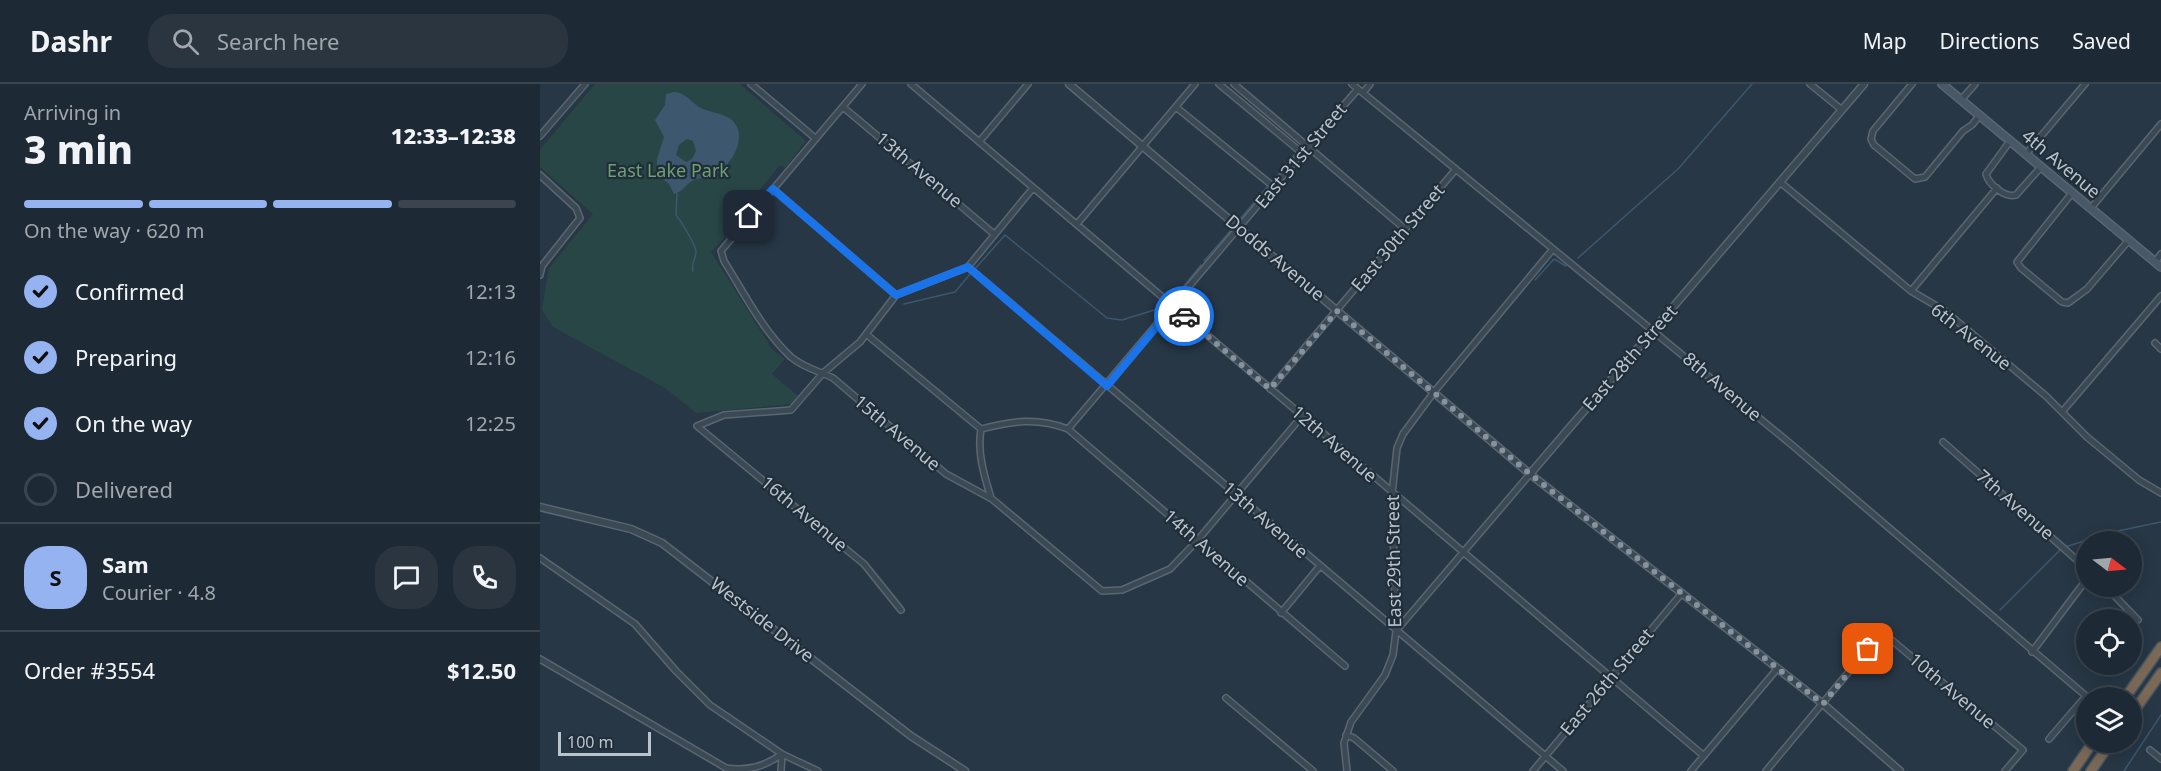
<!DOCTYPE html>
<meta charset="utf-8">
<style>
body{margin:0;font-family:"Noto Sans",sans-serif;background:#2a3540;color:#f1f3f6;height:100vh;display:flex;flex-direction:column;font-size:22px;white-space:nowrap}
*{box-sizing:border-box;margin:0}
p{font-size:20px;color:#a0a6ac}
.icon{flex:none;width:33px;height:33px;fill:none;stroke:currentColor;stroke-width:2;stroke-linecap:round;stroke-linejoin:round}
.map{position:relative;flex:1;overflow:hidden}
.side{display:flex;flex-direction:column;background:#1d2934;width:540px}
.side>*{flex:none}
.needle{width:39px;rotate:106deg}
.tools{position:absolute;left:1536px;top:447px;display:grid;gap:12px}
.tools a{display:grid;place-items:center;width:66px;height:66px;border-radius:50%;background:#1d2934;box-shadow:0 3px 15px #0003,0 0 0 2px #3b454f;font-size:30px}
.scale{position:absolute;left:18px;bottom:15px;width:93px;box-sizing:border-box;padding-left:6px;border:3px solid #b9c3ce;border-top:0;font-size:16px;line-height:21px;white-space:nowrap;color:#b9c3ce;-webkit-text-stroke:4px #202e3a;paint-order:stroke}
.pin{position:absolute;display:grid;place-items:center;width:51px;height:51px;color:#fff;margin:-26px;border-radius:12px;box-shadow:0 3px 9px #0006}
.courier{position:absolute;display:grid;place-items:center;width:60px;height:60px;margin:-30px;border:4px solid #1a73e8;border-radius:50%;background:#fff;color:#222;box-shadow:0 2px 8px #0007}
.head em{font-style:normal;font-weight:800}
.head div{display:flex;flex-direction:column-reverse}
.head{display:flex;align-items:center;justify-content:space-between;height:102px;padding:0 24px}
h1{font-size:39px;font-weight:800;line-height:45px}
.bar{display:grid;grid-template-columns:repeat(4,1fr);gap:9px 6px;align-content:center;height:72px;padding:0 24px}
.bar i{height:8px;border-radius:4px;background:#3b454f}
.bar .on{background:#95b2f1}
.bar p{grid-column:span 4}
.line{display:flex;align-items:center;gap:15px;padding:0 24px;border-top:2px solid #3b454f}
.line div{flex:1}
.round{display:grid;place-items:center;flex:none;width:63px;height:63px;border-radius:24px;background:#2a3540}
ol{padding:0 24px;list-style:none}
li{display:flex;align-items:center;gap:18px;height:66px}
li p{margin-inline-start:auto}
li .icon{padding:6px;border-radius:50%;background:#95b2f1;color:#111;stroke-width:4}
li:last-child{color:#a0a6ac}
li i{width:33px;height:33px;border:3px solid #3b454f;border-radius:50%}
header{display:flex;align-items:center;gap:36px;box-sizing:border-box;height:84px;padding:0 30px;background:#1d2934;border-bottom:2px solid #3b454f}
header strong{font-size:28px}
nav{display:flex;gap:33px;margin-inline-start:auto;font-size:21px}
.search{width:420px;height:54px;background:#2a3540;display:flex;align-items:center;gap:15px;box-sizing:border-box;padding:0 21px;border-radius:24px;color:#a0a6ac;font-size:22px}
main{display:flex;flex:1;min-height:0}
.map>svg:first-child{display:block}
</style>
<header>
<strong>Dashr</strong>
<div class="search"><svg class="icon" aria-label="search" viewBox="0 0 24 24"><circle cx="10" cy="10" r="6"/><path d="M15 15l6 6"/></svg>Search here</div>
<nav><a>Map</a><a>Directions</a><a>Saved</a></nav>
</header>
<main>
<section class="side">
<div class="head"><div><h1>3 min</h1><p>Arriving in</p></div><em>12:33–12:38</em></div>
<div class="bar"><i class="on"></i><i class="on"></i><i class="on"></i><i></i><p>On the way · 620 m</p></div>
<ol>
<li><svg class="icon" aria-label="check" viewBox="0 0 24 24"><path d="M5 12l5 5 9-10"/></svg>Confirmed<p>12:13</p></li>
<li><svg class="icon" aria-label="check" viewBox="0 0 24 24"><path d="M5 12l5 5 9-10"/></svg>Preparing<p>12:16</p></li>
<li><svg class="icon" aria-label="check" viewBox="0 0 24 24"><path d="M5 12l5 5 9-10"/></svg>On the way<p>12:25</p></li>
<li><i></i>Delivered</li>
</ol>
<div class="line" style="height:108px"><b class="round" style="background:#95b2f1;color:#111">S</b><div><b>Sam</b><p>Courier · 4.8</p></div><a class="round"><svg class="icon" aria-label="chat" viewBox="0 0 24 24"><path d="M4 5h16v11H9l-5 4z"/></svg></a><a class="round"><svg class="icon" aria-label="phone" viewBox="0 0 24 24"><path d="M5 4h4l2 5-3 2q2 4 5 5l2-3 5 2v4C11 20 4 13 5 4z"/></svg></a></div>
<div class="line" style="height:78px"><div>Order #3554</div><b>$12.50</b></div>
</section>
<div class="map">
<svg width="1621" height="687" viewBox="0 0 1621 687">
<rect width="100%" height="100%" fill="#273745"/>
<path fill="#294646" d="M55 0H200L266 57 245 84 240 81 208 120 212 124 171 168 232 265 245 275 232 290 258 312 252 320 156 329 125 304 13 243 2 226 9 184 53 130 0 83V66Z"/>
<path fill="#3c576e" fill-rule="evenodd" d="M134 8C147 9 151 19 161 24 171 29 184 29 192 36 209 53 192 81 174 91 168 94 159 93 152 97 144 102 144 107 134 110L129 100 117 90V75L124 53 115 36 125 21 126 10ZM147 55 153 57 156 67 152 75 146 78 136 71 139 61Z"/>
<g fill="none" stroke-linecap="round" stroke-linejoin="round">
<path stroke="#3c576e" stroke-width="1.5" d="M732 98 754 71
M137 108 136 131C141 137 155 160 156 167 156 175 151 179 153 187
M700 135 727 103
M1038 174 1138 85 1212 0
M664 177 691 146
M434 186 465 151 567 234 582 236 627 222
M995 196 1014 175 1026 182
M634 214 661 181
M364 220 415 208 431 189
M1525 463 1573 448 1621 438
M1460 526 1521 465
M1584 687 1621 631"/>
<defs>
<path id="minor" d="M211 0 275 54
M322 0 181 167 184 177C204 209 223 247 251 273 264 284 279 287 293 294L406 390 452 415 562 507 582 506 630 485 657 457 762 332
M371 0 1164 672
M679 0 762 69
M694 0 865 145
M812 0 1252 361 1546 612 1509 655
M1270 0 1302 26
M1372 0 1333 47 1331 55 1334 61 1375 95 1385 93 1423 47 1432 41 1440 31
M823 9 830 0
M1421 16 1435 0
M303 23 454 150
M636 23 734 103
M0 52 45 0
M1470 57 1446 90C1449 101 1465 114 1476 111L1501 83
M439 58 488 0
M1486 70 1545 0
M0 91 36 124 40 134 2 182 0 191
M1240 98 1371 207 1405 227 1506 312 1547 353 1599 396 1621 409
M233 105 356 211
M1532 109 1477 178 1481 184 1522 218 1528 219 1547 205 1589 156
M1551 124 1621 40
M537 140 655 0
M1615 178 1621 170
M428 183 1023 687
M1371 207 1457 104
M326 250 441 345
M1615 259 1621 265
M730 305 916 85
M1522 328 1621 212
M441 345C472 337 497 333 528 345L805 582
M441 345C437 369 444 391 451 414
M528 345 762 69 764 63 769 61 818 5
M1403 358 1546 484
M0 474 95 540 136 587 170 621 242 670 278 687
M1565 502 1598 536
M361 526 324 480 157 342 184 331 251 326 283 289 320 258 356 211 428 183 493 104
M741 529 779 483
M856 547 990 390
M1492 568 1546 496
M0 575 186 684C208 687 224 683 242 670L241 687
M686 614 773 687
M806 651 814 654 853 687
M1610 666 1621 675
M807 687 804 659 811 638 845 591 853 571 856 547 852 410 857 364 863 350 894 308 1013 165
M993 687 1142 509
M1151 687 1237 585
M1226 687 1342 548 1483 666 1465 687"/>
<path id="tertiary" d="M529 0 990 390 1283 620 1360 687
M990 390 1324 0
M0 423 91 445 122 459 371 652 425 687"/>
<path id="secondary" d="M1402 0 1621 183"/>
<path id="motorway" d="M1585 614 1621 563
M1592 630 1621 589
M1533 687 1553 658
M1551 687 1571 658"/>
</defs>
<use href="#minor" stroke="#5a6672" stroke-width="8"/>
<use href="#tertiary" stroke="#5a6672" stroke-width="9"/>
<use href="#secondary" stroke="#5a6672" stroke-width="10"/>
<use href="#motorway" stroke="#46535f" stroke-width="12"/>
<use href="#minor" stroke="#3b4954" stroke-width="5"/>
<use href="#tertiary" stroke="#3b4954" stroke-width="6"/>
<use href="#secondary" stroke="#495867" stroke-width="7"/>
<use href="#motorway" stroke="#7b6958" stroke-width="9"/>
</g>
<g fill="none" stroke-linecap="round" stroke-linejoin="round">
<path stroke="#86929e" stroke-width="6" stroke-dasharray="0 10.8" d="M644 232 730 305 797 227 990 390 1283 620 1328 565"/>
<path stroke="#1a73e8" stroke-width="8" d="M209 132 233 105 356 211 428 183 567 302 633 223 644 232"/>
</g>
<g text-anchor="middle" stroke-width="4.5" stroke-linejoin="round" paint-order="stroke">
<g font-size="18" fill="#b9c3ce" stroke="#202e3a">
<text transform="translate(761 72) rotate(-50)" y="6">East 31st Street</text>
<text transform="translate(1521 80) rotate(40)" y="6">4th Avenue</text>
<text transform="translate(379 86) rotate(40)" y="6">13th Avenue</text>
<text transform="translate(858 154) rotate(-50)" y="6">East 30th Street</text>
<text transform="translate(735 174) rotate(40)" y="6">Dodds Avenue</text>
<text transform="translate(1431 253) rotate(38)" y="6">6th Avenue</text>
<text transform="translate(1090 274) rotate(-49)" y="6">East 28th Street</text>
<text transform="translate(1182 303) rotate(40)" y="6">8th Avenue</text>
<text transform="translate(357 349) rotate(40)" y="6">15th Avenue</text>
<text transform="translate(794 360) rotate(41)" y="6">12th Avenue</text>
<text transform="translate(1475 421) rotate(41)" y="6">7th Avenue</text>
<text transform="translate(264 430) rotate(40)" y="6">16th Avenue</text>
<text transform="translate(725 436) rotate(41)" y="6">13th Avenue</text>
<text transform="translate(666 464) rotate(41)" y="6">14th Avenue</text>
<text transform="translate(854 477) rotate(-91)" y="6">East 29th Street</text>
<text transform="translate(222 536) rotate(38)" y="6">Westside Drive</text>
<text transform="translate(1067 598) rotate(-50)" y="6">East 26th Street</text>
<text transform="translate(1412 607) rotate(40)" y="6">10th Avenue</text>
</g>
<g font-size="18" fill="#6f9f74" stroke="#202e3a">
<text x="128" y="93">East Lake Park</text>
</g>
</g>
</svg>
<div class="tools">
<a><svg class="needle" viewBox="-14 -14 28 28"><path d="M0-13l5 13h-10z" fill="#e53935"/><path d="M0 13l5-13h-10z" fill="#a0a6ac"/></svg></a>
<a><svg class="icon" aria-label="locate" viewBox="0 0 24 24"><circle cx="12" cy="12" r="6"/><path d="M12 2v4M12 18v4M2 12h4M18 12h4"/></svg></a>
<a><svg class="icon" aria-label="layers" viewBox="0 0 24 24"><path d="M12 4l9 5-9 5-9-5zM3 14l9 5 9-5"/></svg></a>
</div>
<div class="scale">100 m</div>
<div class="pin" style="left:1328px;top:565px;background:#ea580c"><svg class="icon" aria-label="bag" viewBox="0 0 24 24"><path d="M5 8h14l-1 12H6zM9 8a3 3 0 0 1 6 0"/></svg></div>
<div class="pin" style="left:209px;top:132px;background:#1f2937"><svg class="icon" aria-label="home" viewBox="0 0 24 24"><path d="M3 11l9-7 9 7M6 9v11h12V9"/></svg></div>
<div class="courier" style="left:644px;top:232px"><svg class="icon" aria-label="car" viewBox="0 0 24 24"><path d="M5 17H2v-5l4-1 3-4h7l3 4 3 1v5h-3M9 17h6M6 11h13"/><circle cx="7" cy="17" r="2"/><circle cx="17" cy="17" r="2"/></svg></div>
</div>
</main>
